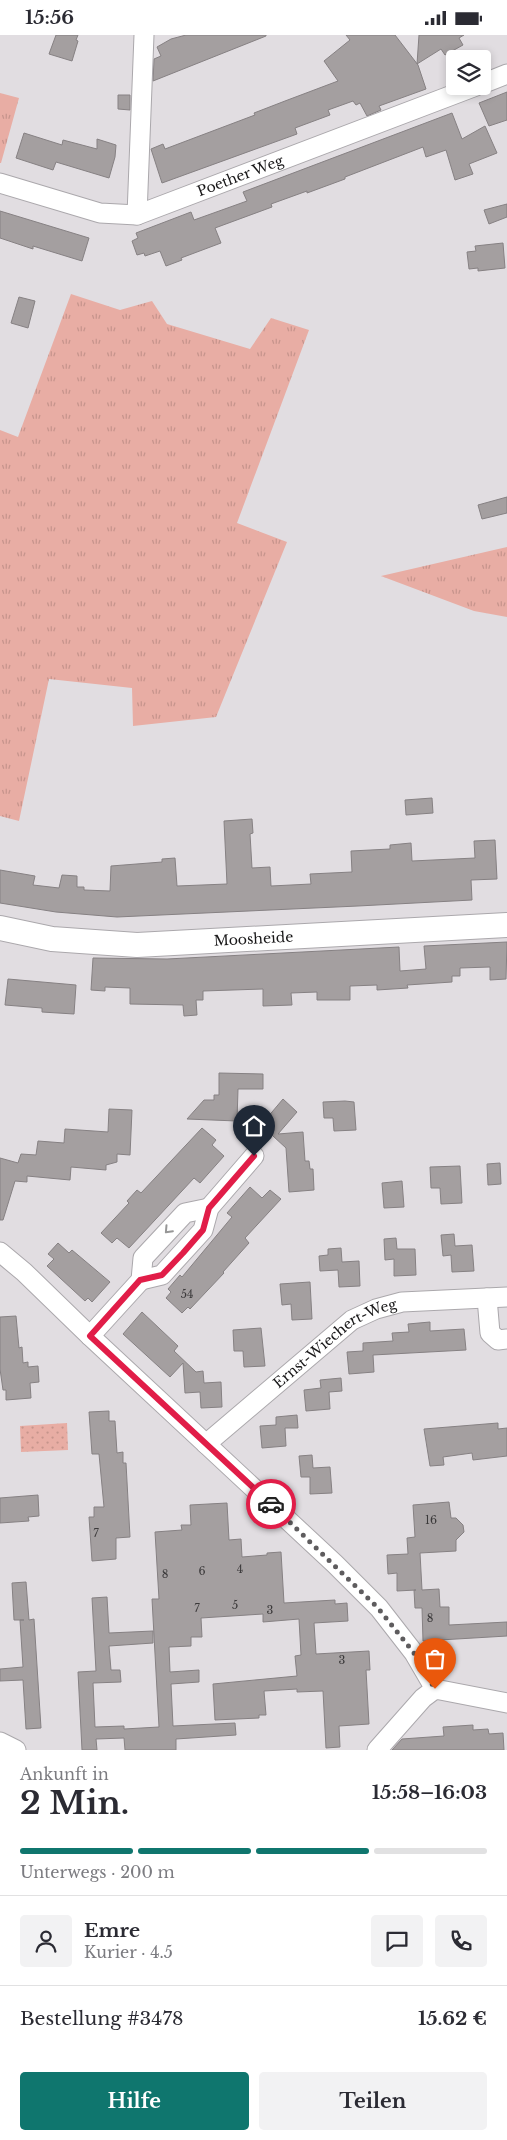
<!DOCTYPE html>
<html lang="de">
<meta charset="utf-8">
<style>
body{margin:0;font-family:"Libre Baskerville",serif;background:#f2f2f3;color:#2b2b33;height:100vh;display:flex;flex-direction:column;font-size:19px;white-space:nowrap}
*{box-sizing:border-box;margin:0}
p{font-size:16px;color:#7c7c81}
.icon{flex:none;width:28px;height:28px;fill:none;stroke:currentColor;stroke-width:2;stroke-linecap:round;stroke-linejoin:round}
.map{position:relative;height:1715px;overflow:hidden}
.details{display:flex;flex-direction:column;background:#fff;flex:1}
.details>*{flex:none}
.tools{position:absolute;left:446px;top:15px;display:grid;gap:10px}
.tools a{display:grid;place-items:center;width:45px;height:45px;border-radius:5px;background:#fff;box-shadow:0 2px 8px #0003;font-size:25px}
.pin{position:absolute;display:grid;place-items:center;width:42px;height:42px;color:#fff;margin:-51px -21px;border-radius:50% 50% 50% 0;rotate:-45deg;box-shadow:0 0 5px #0007}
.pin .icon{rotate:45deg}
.courier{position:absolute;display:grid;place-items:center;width:50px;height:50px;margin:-25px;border:4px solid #e11d48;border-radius:50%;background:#fff;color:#222;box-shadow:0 1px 6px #0007}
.summary em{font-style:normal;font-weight:800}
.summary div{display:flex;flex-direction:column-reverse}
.summary{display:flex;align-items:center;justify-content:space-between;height:85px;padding:0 20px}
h1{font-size:32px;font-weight:800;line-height:38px}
.bar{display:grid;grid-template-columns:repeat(4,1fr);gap:8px 5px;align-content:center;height:60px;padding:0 20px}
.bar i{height:6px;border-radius:4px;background:#e1e1e2}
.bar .current{background:#0f766e}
.bar p{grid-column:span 4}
.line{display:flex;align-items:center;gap:12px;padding:0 20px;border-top:1px solid #e1e1e2}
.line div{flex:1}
.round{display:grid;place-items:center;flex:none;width:52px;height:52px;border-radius:5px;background:#f2f2f3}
.primary-button{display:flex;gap:10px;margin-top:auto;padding:10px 20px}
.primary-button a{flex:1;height:58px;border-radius:5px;background:#0f766e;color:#fff;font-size:20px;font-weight:800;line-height:58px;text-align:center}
.primary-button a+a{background:#f2f2f3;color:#2b2b33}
.status{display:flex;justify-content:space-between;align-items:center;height:35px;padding:0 25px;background:#fff;direction:ltr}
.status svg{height:14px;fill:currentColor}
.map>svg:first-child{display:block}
</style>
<div class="status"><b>15:56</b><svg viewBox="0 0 49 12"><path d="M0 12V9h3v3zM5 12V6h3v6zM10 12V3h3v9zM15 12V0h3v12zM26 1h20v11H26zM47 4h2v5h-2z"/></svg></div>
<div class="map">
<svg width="507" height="1715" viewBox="0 0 507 1715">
<defs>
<pattern id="grass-tufts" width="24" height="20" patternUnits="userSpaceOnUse" patternTransform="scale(1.25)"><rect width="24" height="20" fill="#e8ada4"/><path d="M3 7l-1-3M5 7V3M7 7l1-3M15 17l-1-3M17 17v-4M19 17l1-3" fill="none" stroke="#c6948c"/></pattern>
<pattern id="park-dots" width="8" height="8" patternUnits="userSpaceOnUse" patternTransform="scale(1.25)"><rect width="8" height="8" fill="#e8ada4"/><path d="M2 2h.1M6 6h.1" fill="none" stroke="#c6948c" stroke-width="1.8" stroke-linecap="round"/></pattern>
</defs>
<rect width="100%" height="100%" fill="#e1dde1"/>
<path fill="url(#grass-tufts)" d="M0 58 19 63 1 128H0Z
M71 259 120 275 152 266 167 289 250 314 271 283 309 295 237 488 287 507 216 682 133 691 132 653 49 644 19 786 0 781V395L18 402Z
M507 512V582L474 576 381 541Z"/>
<path fill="url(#park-dots)" d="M67 1388 68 1415 21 1417 20 1391Z"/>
<path fill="#a49fa0" stroke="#868183" d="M56 0H78L76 5 78 6 72 26 49 19Z
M186 0H266V1L153 46 154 24 161 21 157 12 171 4Z
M346 0H395L418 30 426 54 379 71 381 75 367 81 360 68 356 70 353 66 328 75 330 80 295 93 297 99 162 148 151 114 163 109 165 114 255 80 254 78 285 66 338 46 324 26 350 5Z
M419 0H464L459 3 463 10 445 20 441 14 417 29Z
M507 57V85L489 91 479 68Z
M118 60H130V75L118 74Z
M452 78 462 104 485 91 497 118 469 129 473 139 455 145 446 115 426 122 423 112 345 142V144L307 158V156L271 169 272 172 215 193 221 208 181 223 182 225 166 231 160 216 145 221 144 218 137 220 132 206 138 203 136 198 191 177 194 185 247 166 243 157Z
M24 98 62 110 63 105 97 114V104L116 110 115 122 109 143 56 127 53 135 16 123Z
M507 169V182L489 189 484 175Z
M0 176 89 203 82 226 33 211V214L0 203Z
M503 208 505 233 478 236V233L469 234 467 217 476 216 475 211Z
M19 262 35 266 28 293 11 288Z
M507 462V478L482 484 478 470Z
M432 763 433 778 406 780 405 765Z
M252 784 253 798 250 799 252 833 270 832 271 851 311 849 310 839 352 837 351 816 390 814V810L411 808 412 826 475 823 474 806 495 805 497 844 471 845 472 865 358 871 117 882 56 877 0 868V835L35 841 33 850 59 853 62 840 77 841V852H84V855L110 856 111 831 162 827V824L175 823 177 851 227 849 224 786Z
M507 907 506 944 490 945V932L460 933V941H452V947L407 950 408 953 377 955V950L350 951V965H317V957L291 958 292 970 263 971V954L203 956V965H196L197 980 184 981 183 970 130 969V953L105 952V956L91 955 93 923 167 924 399 912 400 936 426 934 424 911Z
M8 944 76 950 74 979 42 977V973L5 970Z
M219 1038 263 1039V1054H238L237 1086 187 1084 204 1065H214V1060H219Z
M283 1064 297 1077 278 1099 303 1097 305 1126H309L310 1134H313L314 1155 289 1157 286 1113 261 1090Z
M345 1066 354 1067 356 1095 334 1096 333 1083H324L323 1067Z
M109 1074 132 1075 130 1120 117 1119V1127L106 1130V1135L71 1132 70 1145 27 1141V1147L15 1146 3 1185H0V1123L18 1128 21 1119 36 1120 38 1106 64 1108 65 1094 108 1097Z
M202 1093 216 1105 212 1110 224 1121 200 1148 194 1143 129 1213 117 1203 112 1208 101 1198 129 1168 127 1166 137 1155 141 1158Z
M500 1128 501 1149 488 1150 487 1129Z
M460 1131 462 1168 441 1169 440 1153H431L430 1132Z
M402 1146 404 1172 384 1173 382 1148Z
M250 1152 262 1163 270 1155 281 1164 245 1203 249 1208 223 1237 224 1238 190 1274 188 1272 182 1278 166 1263 171 1257 168 1254 180 1240 182 1242 232 1182 227 1178Z
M454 1199 455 1211 472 1210 474 1236 452 1237 451 1220 443 1221 441 1200Z
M396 1203 397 1214H415L416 1240 394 1241V1224L385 1225 384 1204Z
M58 1208 69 1218 72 1215 110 1247 92 1267 88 1263 85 1266 47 1231 54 1224 48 1219Z
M341 1213 342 1227 359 1226 360 1251 339 1252 338 1235 320 1236 319 1221 328 1220V1214Z
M310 1247 312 1284 292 1285 291 1269 282 1270 280 1249Z
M142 1277 178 1311 174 1316 196 1337 203 1336 204 1348 221 1347 222 1372 201 1373 200 1357 185 1358 183 1328 170 1342 123 1299Z
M16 1281 19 1313 22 1312 23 1328 28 1327V1332L38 1331 39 1347 30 1348 31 1363 6 1365V1355H3L0 1334V1282Z
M430 1287V1296L464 1294 466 1315 373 1320 374 1337 349 1339 347 1317 363 1316V1308L393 1306 392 1298 409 1297 408 1289Z
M261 1293 265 1331 244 1332 243 1316H234L233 1295Z
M341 1343 342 1356 329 1357 330 1374 306 1376 304 1355 321 1353 320 1345Z
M109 1376V1386H115L117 1418 123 1417V1428H126L130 1502 116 1503V1524L92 1526 89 1482H94V1472H104L99 1419H92L89 1377Z
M297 1380 298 1393H285L286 1411 262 1413 260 1391 276 1390V1382Z
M498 1388V1394L507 1393V1421L473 1425 472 1418 443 1422 444 1430 430 1431 424 1394Z
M312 1420 313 1433 330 1432 332 1458 310 1459V1442H301L299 1421Z
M38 1460 39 1481 28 1482 29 1486 0 1488V1463Z
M449 1467 451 1483H456L463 1490 464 1497 456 1505V1516L420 1518 422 1555 439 1554 440 1572H449V1590L507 1587V1601L423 1606 422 1573H415L414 1555H416L397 1556V1538L388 1539 387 1520 408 1519 407 1503 415 1502 413 1470Z
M227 1468 229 1505 241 1504 242 1522 267 1520V1518L281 1517 284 1568 335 1565V1569L347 1568 348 1586 314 1588 316 1619 369 1616 370 1635H366L369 1689 339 1691 340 1712 326 1713 323 1656 297 1657V1654L264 1656 266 1680H259V1683L215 1685 213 1649 297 1641 295 1621 301 1620 299 1584 263 1587V1579L201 1583 202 1602H191V1611L169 1612 170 1637 199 1635V1647L171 1649 173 1691 235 1688 236 1700 176 1704V1715H125L124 1703 96 1704 97 1715H82L78 1637 96 1636 92 1563 107 1562 109 1598 153 1596V1608L109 1611 111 1635H120L121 1647 93 1648 95 1692 124 1691V1694L159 1692 152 1564H159L155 1497 182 1495 181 1490H191L190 1470Z
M26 1547 29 1585 34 1584 41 1693 26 1694 23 1645 0 1646V1634L23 1632 20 1585H24H14L12 1548Z
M473 1690V1695L488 1694 489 1699 503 1698 504 1715H392L402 1704 444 1701 443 1692Z"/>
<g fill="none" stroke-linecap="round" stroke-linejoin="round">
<defs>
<g id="minor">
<path d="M482 49 507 39"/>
<path id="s1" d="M0 148 100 178 137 180 476 51"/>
<path d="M137 180 144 0"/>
<path d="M0 1217 24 1237 90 1301 335 1529 379 1573 414 1618 435 1654"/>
<path d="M141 1245 162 1240 203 1195 209 1173 254 1121"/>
<path d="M487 1263 490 1298 498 1305 507 1304"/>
<path d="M90 1301 141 1245 143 1223 185 1178 209 1173"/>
<path id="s2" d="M206 1409 352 1285 376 1274 402 1267 507 1262"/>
<path d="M0 1707 16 1715"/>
<path d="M377 1715 423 1663 435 1654 507 1668"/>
</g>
<g id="tertiary">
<path id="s3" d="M0 893 52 904 137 910 507 890"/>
</g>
</defs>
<use href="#minor" stroke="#aba8ac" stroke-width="21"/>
<use href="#tertiary" stroke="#aba8ac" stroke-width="26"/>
<use href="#minor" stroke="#fff" stroke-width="19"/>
<use href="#tertiary" stroke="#fff" stroke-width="24"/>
</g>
<defs><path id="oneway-chevron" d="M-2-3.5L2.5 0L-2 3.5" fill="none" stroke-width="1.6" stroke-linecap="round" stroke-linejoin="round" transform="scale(1.25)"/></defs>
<use stroke="#979797" href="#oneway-chevron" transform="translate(168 1195) rotate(133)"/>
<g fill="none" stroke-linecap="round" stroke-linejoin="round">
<path stroke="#5e5c5e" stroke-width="5" stroke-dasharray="0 9" d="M271 1469 378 1573 414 1618 435 1654"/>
<path stroke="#e11d48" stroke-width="6" d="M254 1121 209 1173 203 1195 183 1218 162 1240 140 1245 90 1301 271 1469"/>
</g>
<g text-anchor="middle" stroke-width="5" stroke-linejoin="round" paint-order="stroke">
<g font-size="11" fill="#3b393a">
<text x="187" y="1263">54</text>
<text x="431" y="1489">16</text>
<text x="96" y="1502">7</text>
<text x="240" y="1538">4</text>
<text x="202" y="1540">6</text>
<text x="165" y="1543">8</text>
<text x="235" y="1574">5</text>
<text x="197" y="1577">7</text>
<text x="270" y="1579">3</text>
<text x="430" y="1587">8</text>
<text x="342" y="1629">3</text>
</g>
<g font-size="14" fill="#181718" stroke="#fff">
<text dy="5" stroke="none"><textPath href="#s1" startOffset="252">Poether Weg</textPath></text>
<text dy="5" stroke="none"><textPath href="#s3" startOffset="255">Moosheide</textPath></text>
<text dy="5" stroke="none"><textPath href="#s2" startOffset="165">Ernst-Wiechert-Weg</textPath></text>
</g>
</g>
</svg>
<div class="tools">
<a><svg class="icon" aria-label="layers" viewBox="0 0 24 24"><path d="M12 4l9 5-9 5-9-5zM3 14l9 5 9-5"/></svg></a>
</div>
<div class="pin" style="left:435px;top:1654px;background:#ea580c"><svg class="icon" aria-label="bag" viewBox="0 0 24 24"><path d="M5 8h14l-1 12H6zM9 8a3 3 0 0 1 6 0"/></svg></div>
<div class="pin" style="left:254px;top:1121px;background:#1f2937"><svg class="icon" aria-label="home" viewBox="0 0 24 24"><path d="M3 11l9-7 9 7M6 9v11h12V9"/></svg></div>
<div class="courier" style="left:271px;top:1469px"><svg class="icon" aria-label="car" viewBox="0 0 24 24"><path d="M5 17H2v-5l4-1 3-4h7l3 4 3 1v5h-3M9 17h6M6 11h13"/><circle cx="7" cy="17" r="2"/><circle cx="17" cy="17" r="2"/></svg></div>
</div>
<section class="details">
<div class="summary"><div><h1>2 Min.</h1><p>Ankunft in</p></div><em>15:58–16:03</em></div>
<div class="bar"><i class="current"></i><i class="current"></i><i class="current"></i><i></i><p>Unterwegs · 200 m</p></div>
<div class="line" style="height:90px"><a class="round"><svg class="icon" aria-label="person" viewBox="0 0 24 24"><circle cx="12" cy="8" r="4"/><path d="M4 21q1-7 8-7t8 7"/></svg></a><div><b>Emre</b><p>Kurier · 4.5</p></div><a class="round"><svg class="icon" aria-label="chat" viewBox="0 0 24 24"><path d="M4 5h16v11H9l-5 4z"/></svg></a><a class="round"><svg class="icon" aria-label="phone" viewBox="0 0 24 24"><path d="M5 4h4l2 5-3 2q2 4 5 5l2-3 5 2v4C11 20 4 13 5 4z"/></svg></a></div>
<div class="line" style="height:65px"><div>Bestellung #3478</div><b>15.62 €</b></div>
<div class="primary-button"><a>Hilfe</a><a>Teilen</a></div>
</section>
